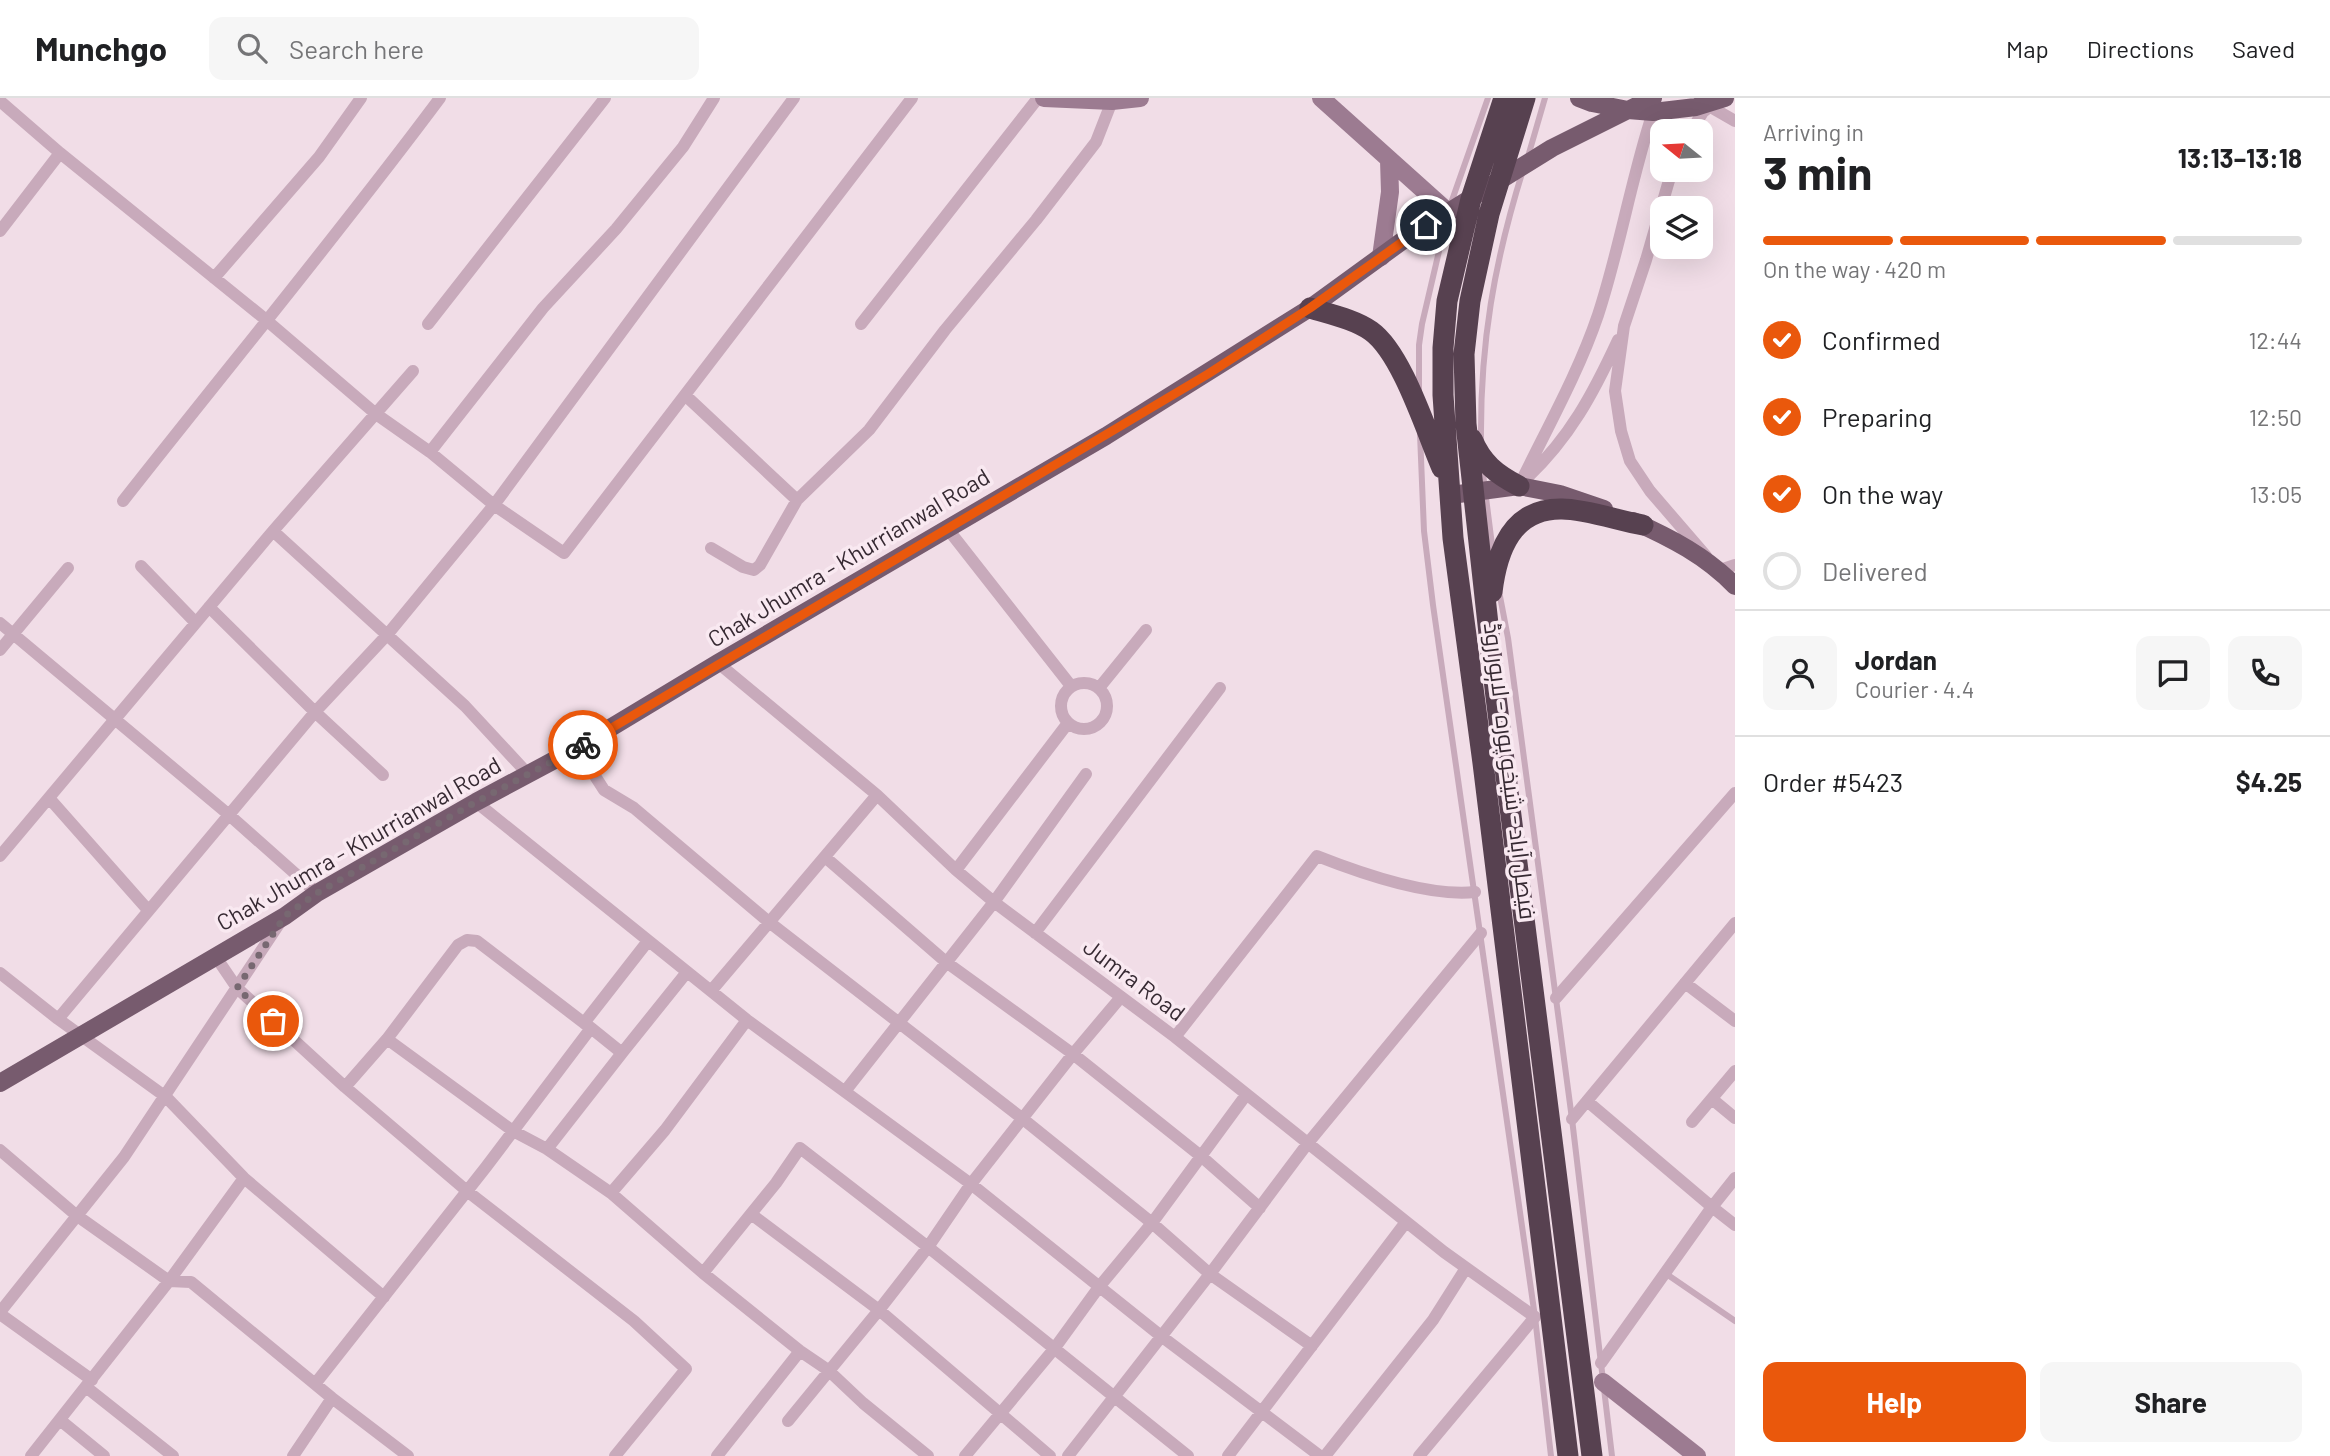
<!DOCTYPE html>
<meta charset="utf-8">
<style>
body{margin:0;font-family:Barlow,Cairo,sans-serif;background:#f6f6f6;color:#202124;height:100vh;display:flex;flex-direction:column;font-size:26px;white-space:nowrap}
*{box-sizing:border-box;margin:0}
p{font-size:23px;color:#757577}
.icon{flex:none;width:38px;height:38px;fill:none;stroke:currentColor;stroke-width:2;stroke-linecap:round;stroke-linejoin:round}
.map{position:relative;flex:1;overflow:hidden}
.drawer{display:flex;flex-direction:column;background:#fff;width:595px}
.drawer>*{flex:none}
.needle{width:46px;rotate:288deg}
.buttons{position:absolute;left:1650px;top:21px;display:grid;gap:14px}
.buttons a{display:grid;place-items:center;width:63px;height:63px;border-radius:14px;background:#fff;box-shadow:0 7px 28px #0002;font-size:35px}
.pin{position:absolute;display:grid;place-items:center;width:60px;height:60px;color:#fff;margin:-30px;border:4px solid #fff;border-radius:50%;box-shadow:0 2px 7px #0007}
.courier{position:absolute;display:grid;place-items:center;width:70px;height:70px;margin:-35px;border:5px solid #ea580c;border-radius:50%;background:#fff;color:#222;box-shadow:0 2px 9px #0007}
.overview em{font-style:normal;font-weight:700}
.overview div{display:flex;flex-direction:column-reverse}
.overview{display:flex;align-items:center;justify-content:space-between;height:119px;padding:0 28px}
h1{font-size:46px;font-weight:700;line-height:52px}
.bar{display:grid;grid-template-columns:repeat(4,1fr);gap:10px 7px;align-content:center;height:84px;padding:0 28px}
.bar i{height:9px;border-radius:5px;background:#e0e0e0}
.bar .current{background:#ea580c}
.bar p{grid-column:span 4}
.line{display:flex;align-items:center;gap:18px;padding:0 28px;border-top:2px solid #e0e0e0}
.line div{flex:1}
.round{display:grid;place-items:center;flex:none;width:74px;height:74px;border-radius:14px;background:#f6f6f6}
ol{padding:0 28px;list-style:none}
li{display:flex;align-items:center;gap:21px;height:77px}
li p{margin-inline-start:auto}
li .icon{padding:7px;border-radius:50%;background:#ea580c;color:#fff;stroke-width:4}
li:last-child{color:#757577}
li i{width:38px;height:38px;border:4px solid #e0e0e0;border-radius:50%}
.cta{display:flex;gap:14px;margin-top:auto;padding:14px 28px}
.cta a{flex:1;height:80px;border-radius:14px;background:#ea580c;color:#fff;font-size:28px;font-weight:700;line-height:80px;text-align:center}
.cta a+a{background:#f6f6f6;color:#202124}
header{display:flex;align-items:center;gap:42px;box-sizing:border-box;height:98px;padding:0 35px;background:#fff;border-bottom:2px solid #e0e0e0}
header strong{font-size:33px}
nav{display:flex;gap:38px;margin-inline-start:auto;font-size:24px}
.search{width:490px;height:63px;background:#f6f6f6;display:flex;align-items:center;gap:18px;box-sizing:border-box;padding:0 24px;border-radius:14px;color:#757577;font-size:26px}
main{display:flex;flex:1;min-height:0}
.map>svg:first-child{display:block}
</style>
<header>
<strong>Munchgo</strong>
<div class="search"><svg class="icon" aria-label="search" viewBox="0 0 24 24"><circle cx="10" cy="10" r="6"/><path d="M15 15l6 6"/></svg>Search here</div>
<nav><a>Map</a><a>Directions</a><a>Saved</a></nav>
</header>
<main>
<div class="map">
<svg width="1735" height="1358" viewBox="0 0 1735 1358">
<rect width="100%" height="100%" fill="#f1dde7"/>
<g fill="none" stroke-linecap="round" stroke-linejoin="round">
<path stroke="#c8aabb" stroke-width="6" d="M1527 62 1545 0
M1450 108 1488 0
M1419 294V247L1422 226 1447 119
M1420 336 1424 433 1433 507 1535 1219 1551 1358
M1481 343C1480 246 1494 165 1523 72
M1482 368 1493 455
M1499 493 1508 540 1572 1021 1612 1358
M1665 1175 1735 1223"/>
<path stroke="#c8aabb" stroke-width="12" d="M0 3 60 55 265 221 376 316 430 354 494 407 564 455 912 0
M1709 8 1735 23
M1691 33 1703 14 1712 7
M1672 72 1646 162 1624 228 1615 293 1621 333 1630 363 1650 393 1706 458
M0 133 60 55
M214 180 319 59 361 0
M428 226 605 0
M861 226 1038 0
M685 297 797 402
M430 354 543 210 616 131 683 49 714 0
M1527 380C1570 339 1593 296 1618 242
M1519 388C1546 332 1578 276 1598 217 1620 150 1631 81 1653 14
M123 403C229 268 338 137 440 0
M947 430 1071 588
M273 433 465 608 528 676
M711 450 743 469 754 472 760 467 797 402 869 332 945 232 1036 122 1096 44 1112 3
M141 468 196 525
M1720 472 1735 467
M209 509 315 614 383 677
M0 525 228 716 317 795
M0 552 68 470
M718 565 877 697 956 772 994 804 1175 939 1444 1154 1535 1219 1419 1358
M1061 608a23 23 0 1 1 46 0a23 23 0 1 1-46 0Z
M1099 590 1146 532
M577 650 604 692 634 710 769 824 1023 1021 1152 1125 1210 1176 1312 1248
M49 700 148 812
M476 704 747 922 971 1086 1161 1238 1320 1358
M0 758 273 433 413 273
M825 759 946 864 1073 956 1202 1059 1260 1110
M956 772 1068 625
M1035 835 1220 590
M216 859 237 890 345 989 467 1093 634 1223 686 1271 615 1358
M0 875 58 921 166 999 244 1080 384 1199
M1685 885 1735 923
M711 893 877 697
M1556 900 1735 695
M58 921 315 614 387 537 494 407 794 0
M591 930 622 955 687 874
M1175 939 1317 758C1360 775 1429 799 1475 794
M387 941 513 1033 547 1051 611 1095 703 1175 800 1253 828 1272 863 1305 928 1358
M345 989 387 941 458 847 467 842 477 843 584 925
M846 992 994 804 1086 676
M1712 1001 1735 1020
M1587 1003 1712 1109 1601 1265
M1572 1021 1735 825
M1692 1024 1735 973
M547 1051 622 955
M0 1052 76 1117 169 1183 191 1184 332 1300 408 1358
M1735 1080 1712 1109 1735 1127
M611 1095 665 1032 747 922
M751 1116 879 1212 1050 1358
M703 1175 776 1085 800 1050 928 1149 1188 1358
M0 1214 124 1059 281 823
M0 1216 92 1282
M315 1286 486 1069 591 930 584 925 648 843
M86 1289 173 1358
M60 1322 104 1358
M788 1323 879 1212 928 1149 971 1086 1073 956 1121 899
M31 1358 169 1183 244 1080
M293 1358 332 1300
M717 1358 800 1253
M965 1358 1054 1251 1099 1189 1152 1125 1246 997
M1068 1358 1210 1176 1308 1045 1481 835
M1228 1358 1406 1124
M1325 1358 1433 1222 1466 1170"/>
<path stroke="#9c7b91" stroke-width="18" d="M1044 0 1112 3 1140 0
M1321 0 1448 114
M1381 159 1390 94 1389 62
M1603 1284 1697 1358"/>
<path stroke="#775b6e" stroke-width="18" d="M1579 0 1592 5 1628 12 1653 0
M1451 397 1519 388 1560 396 1604 411
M1633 423C1671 440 1706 458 1735 488
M0 985 285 818 317 795 476 704 577 650 718 565 1106 338 1310 210 1405 141 1552 50 1628 12 1653 14 1696 9 1725 0"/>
<path stroke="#574150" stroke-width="21" d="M1504 0 1471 101 1447 203 1443 250V297L1453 440 1483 665 1568 1358
M1525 0 1489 116 1470 203 1464 256 1466 326 1496 599 1592 1358
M1310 210C1329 216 1354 221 1371 233 1402 255 1426 333 1442 370
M1472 341C1482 365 1496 376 1519 388
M1492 494C1497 453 1512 410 1562 411 1585 411 1620 423 1643 427"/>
</g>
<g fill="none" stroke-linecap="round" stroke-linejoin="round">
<path stroke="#776871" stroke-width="7" stroke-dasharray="0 12.6" d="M273 923 237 890 285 818 317 795 476 704 583 647"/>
<path stroke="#ea580c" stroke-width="9" d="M583 647 1208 276 1310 210 1426 127"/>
</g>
<g text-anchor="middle" stroke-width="7" stroke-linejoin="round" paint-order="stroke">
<g font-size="23" fill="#362932" stroke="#f9e9f1">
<text transform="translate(849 460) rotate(-31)" y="8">Chak Jhumra - Khurrianwal Road</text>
<text transform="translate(1510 673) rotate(83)" y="8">فیصل آباد - شیخو پورہ - لاہور روڈ</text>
<text transform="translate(359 746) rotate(-30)" y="8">Chak Jhumra - Khurrianwal Road</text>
<text transform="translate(1134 882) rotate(37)" y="8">Jumra Road</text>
</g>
</g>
</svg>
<div class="buttons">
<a><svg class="needle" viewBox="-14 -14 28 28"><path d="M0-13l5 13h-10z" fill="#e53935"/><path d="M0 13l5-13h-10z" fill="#757577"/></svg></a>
<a><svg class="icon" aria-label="layers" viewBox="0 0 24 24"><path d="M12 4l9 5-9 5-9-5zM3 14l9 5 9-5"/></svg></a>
</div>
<div class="pin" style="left:273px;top:923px;background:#ea580c"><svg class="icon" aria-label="bag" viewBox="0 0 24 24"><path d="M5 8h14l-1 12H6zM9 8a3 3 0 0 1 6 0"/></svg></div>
<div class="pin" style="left:1426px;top:127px;background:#1f2937"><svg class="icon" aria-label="home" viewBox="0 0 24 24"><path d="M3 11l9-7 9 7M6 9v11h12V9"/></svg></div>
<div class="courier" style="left:583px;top:647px"><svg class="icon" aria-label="bike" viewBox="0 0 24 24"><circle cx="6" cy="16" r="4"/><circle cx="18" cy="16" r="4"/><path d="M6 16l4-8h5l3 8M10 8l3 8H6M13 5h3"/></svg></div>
</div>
<section class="drawer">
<div class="overview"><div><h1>3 min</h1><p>Arriving in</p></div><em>13:13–13:18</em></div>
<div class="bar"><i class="current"></i><i class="current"></i><i class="current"></i><i></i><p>On the way · 420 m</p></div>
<ol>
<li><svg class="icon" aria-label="check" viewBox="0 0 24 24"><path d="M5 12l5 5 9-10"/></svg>Confirmed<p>12:44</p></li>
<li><svg class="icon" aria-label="check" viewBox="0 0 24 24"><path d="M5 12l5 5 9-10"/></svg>Preparing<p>12:50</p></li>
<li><svg class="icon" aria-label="check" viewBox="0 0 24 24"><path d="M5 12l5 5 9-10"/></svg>On the way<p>13:05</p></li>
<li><i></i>Delivered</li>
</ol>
<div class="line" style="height:126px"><a class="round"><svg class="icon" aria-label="person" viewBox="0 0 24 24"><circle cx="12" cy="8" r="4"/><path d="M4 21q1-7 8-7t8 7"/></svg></a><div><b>Jordan</b><p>Courier · 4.4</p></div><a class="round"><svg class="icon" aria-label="chat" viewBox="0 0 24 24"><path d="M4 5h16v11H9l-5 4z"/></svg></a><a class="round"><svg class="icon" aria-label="phone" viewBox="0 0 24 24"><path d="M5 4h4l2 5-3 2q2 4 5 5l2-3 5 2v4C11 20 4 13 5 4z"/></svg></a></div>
<div class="line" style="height:91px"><div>Order #5423</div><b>$4.25</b></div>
<div class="cta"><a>Help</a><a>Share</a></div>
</section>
</main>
